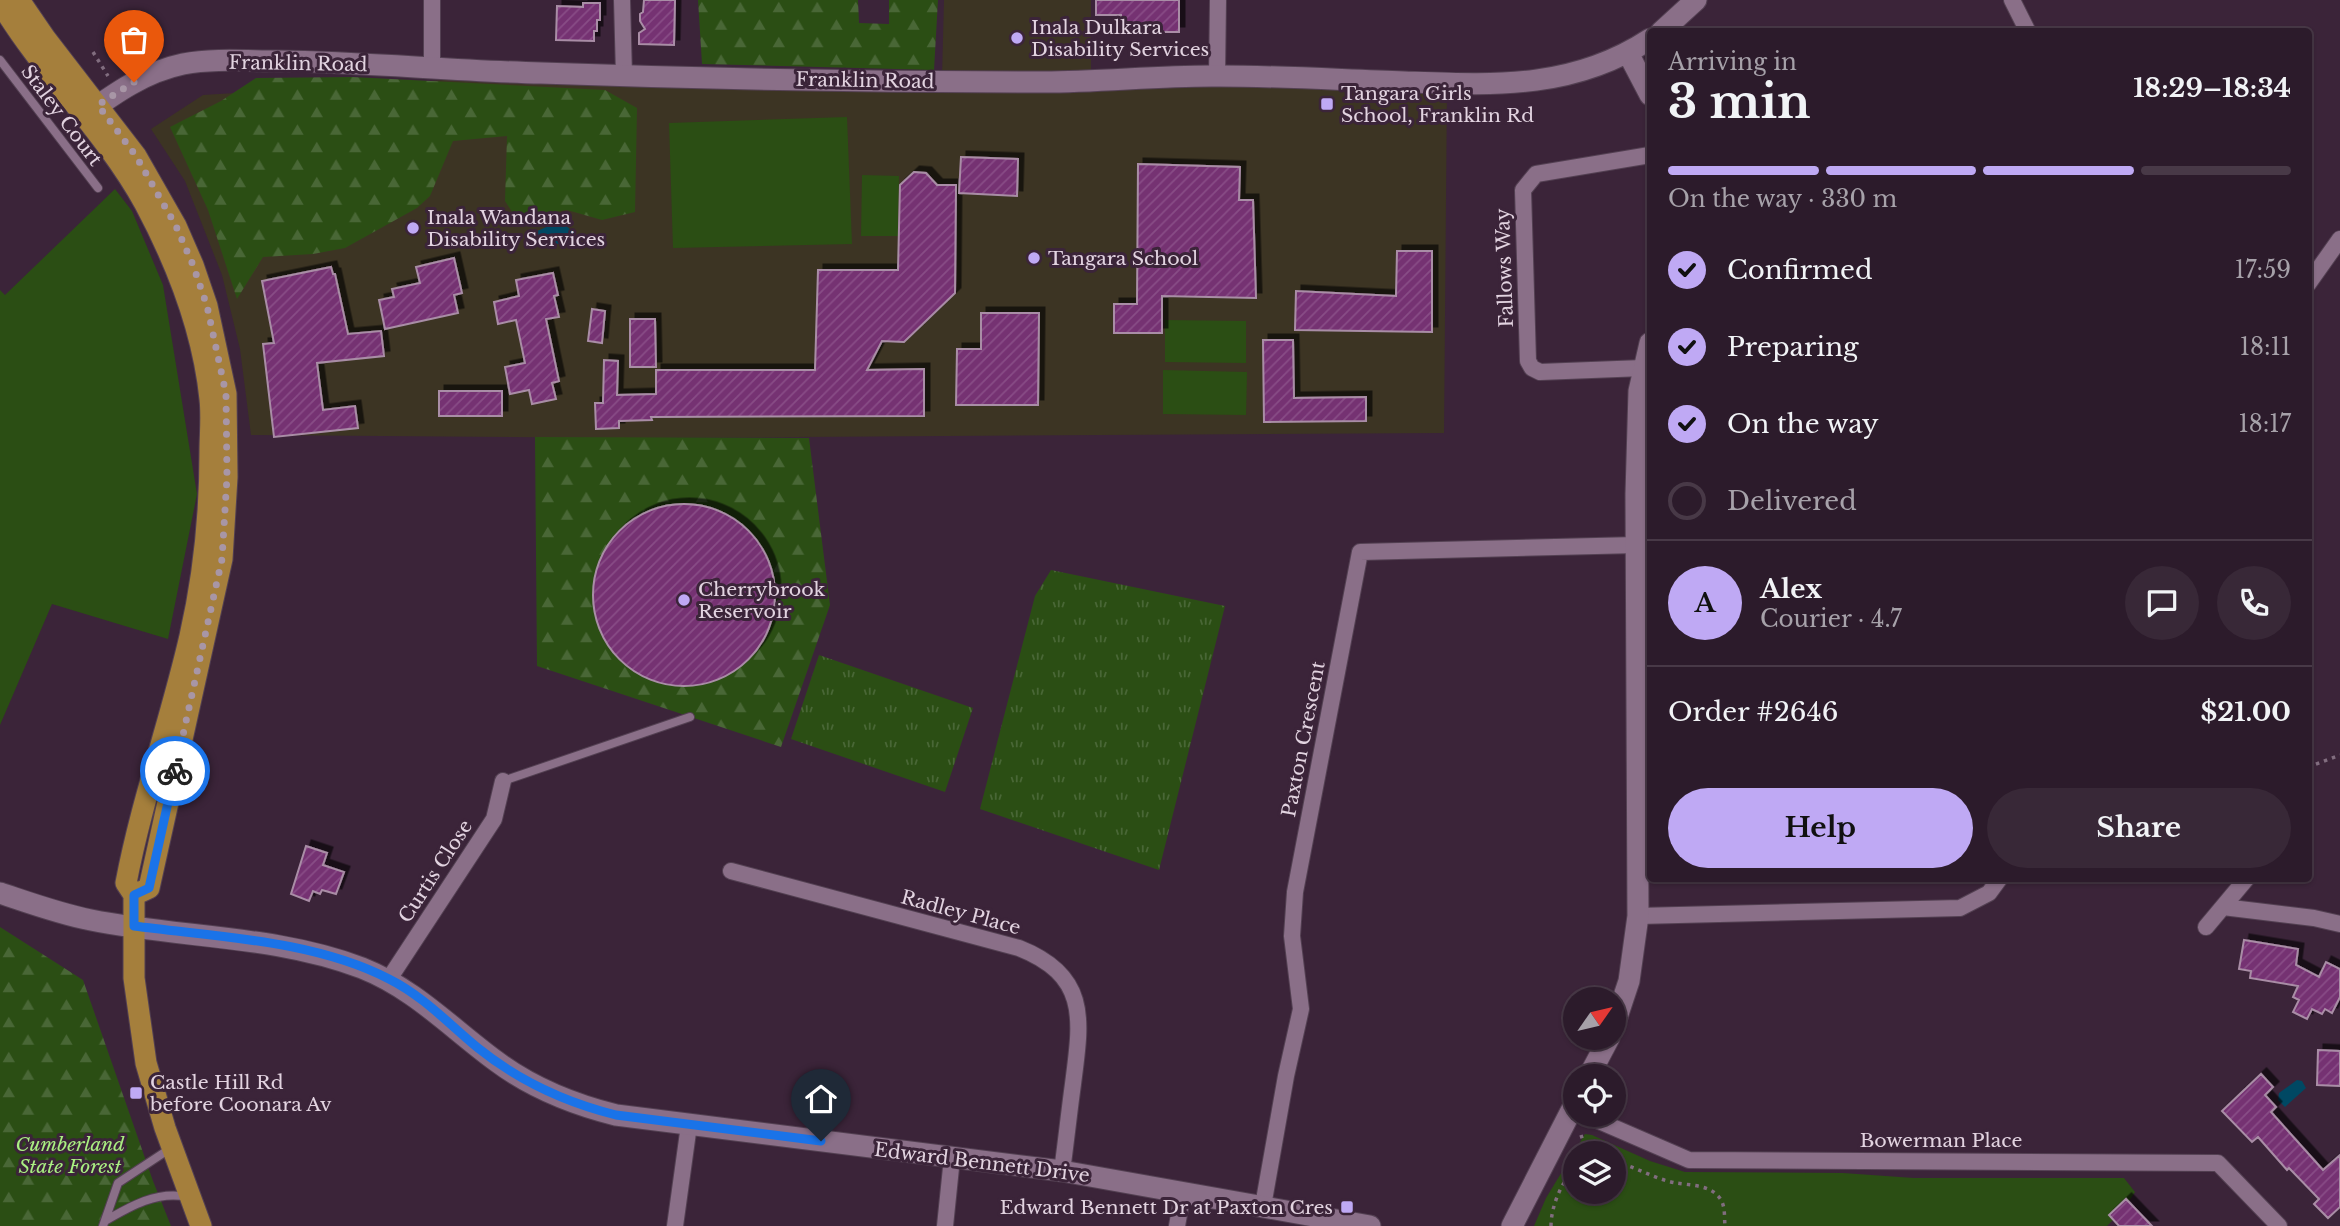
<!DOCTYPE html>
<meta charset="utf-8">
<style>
body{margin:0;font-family:"Libre Baskerville",serif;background:#382837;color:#f1f3f6;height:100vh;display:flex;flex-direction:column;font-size:26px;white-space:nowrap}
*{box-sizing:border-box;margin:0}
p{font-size:23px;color:#a6a1a9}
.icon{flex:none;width:38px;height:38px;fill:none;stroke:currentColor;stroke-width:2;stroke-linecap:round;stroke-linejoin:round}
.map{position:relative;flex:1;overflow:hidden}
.side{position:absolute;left:1647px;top:28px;width:665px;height:854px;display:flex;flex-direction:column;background:#2c1b2b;border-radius:7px;box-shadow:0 2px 5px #0004,0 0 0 2px #483947}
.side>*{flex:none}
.needle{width:46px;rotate:56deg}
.controls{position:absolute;left:1563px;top:987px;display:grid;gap:14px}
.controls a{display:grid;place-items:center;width:63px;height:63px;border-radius:50%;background:#2c1b2b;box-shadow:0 2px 5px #0004,0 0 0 2px #483947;font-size:35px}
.pin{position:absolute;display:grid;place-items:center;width:60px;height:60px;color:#fff;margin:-72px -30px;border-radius:50% 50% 50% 0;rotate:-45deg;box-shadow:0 0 7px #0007}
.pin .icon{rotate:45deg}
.courier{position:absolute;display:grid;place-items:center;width:70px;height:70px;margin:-35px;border:5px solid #1a73e8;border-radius:50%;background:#fff;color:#222;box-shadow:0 2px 9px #0007}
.overview em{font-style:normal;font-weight:700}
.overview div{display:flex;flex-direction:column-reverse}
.overview{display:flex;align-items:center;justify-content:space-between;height:119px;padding:0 21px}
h1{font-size:46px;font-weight:700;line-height:52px}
.bar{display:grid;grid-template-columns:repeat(4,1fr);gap:10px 7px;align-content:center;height:84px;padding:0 21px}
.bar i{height:9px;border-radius:5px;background:#483947}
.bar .on{background:#bfa9f4}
.bar p{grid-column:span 4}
.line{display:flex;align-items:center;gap:18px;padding:0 21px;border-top:2px solid #483947}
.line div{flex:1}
.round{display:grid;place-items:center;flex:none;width:74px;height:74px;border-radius:37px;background:#382837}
ol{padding:0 21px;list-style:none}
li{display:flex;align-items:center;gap:21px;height:77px}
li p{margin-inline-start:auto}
li .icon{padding:7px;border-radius:50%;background:#bfa9f4;color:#111;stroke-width:4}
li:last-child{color:#a6a1a9}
li i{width:38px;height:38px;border:4px solid #483947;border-radius:50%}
.cta{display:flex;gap:14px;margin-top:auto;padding:14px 21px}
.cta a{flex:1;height:80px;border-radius:42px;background:#bfa9f4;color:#111;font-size:28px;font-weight:700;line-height:80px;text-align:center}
.cta a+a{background:#382837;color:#f1f3f6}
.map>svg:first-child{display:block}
</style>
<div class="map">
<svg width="2340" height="1226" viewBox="0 0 2340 1226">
<defs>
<pattern id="grass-tufts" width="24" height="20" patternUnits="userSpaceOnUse" patternTransform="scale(1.75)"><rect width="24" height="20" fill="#2b4e14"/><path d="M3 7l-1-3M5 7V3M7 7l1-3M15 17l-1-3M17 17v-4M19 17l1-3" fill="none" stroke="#496736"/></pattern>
<pattern id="forest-firs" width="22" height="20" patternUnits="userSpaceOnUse" patternTransform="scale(1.75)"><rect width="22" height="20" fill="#2b4e14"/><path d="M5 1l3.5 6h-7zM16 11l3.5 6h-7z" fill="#496736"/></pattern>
<pattern id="building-hatch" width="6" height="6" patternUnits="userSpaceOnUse" patternTransform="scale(1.75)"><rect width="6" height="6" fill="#753072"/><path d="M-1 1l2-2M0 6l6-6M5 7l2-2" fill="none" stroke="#884d86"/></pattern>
<filter id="shadow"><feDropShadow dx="5.5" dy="-5.5" stdDeviation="0" flood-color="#0009"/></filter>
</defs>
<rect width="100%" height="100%" fill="#3b2439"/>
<path fill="#3c3423" d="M944 0H1091V77H942Z
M543 74 1447 83 1444 433 622 438 251 435 240 349 222 275 185 181 151 129 203 95Z"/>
<path fill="url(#grass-tufts)" d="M1051 570 1225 606 1159 870 980 809 1035 596Z
M819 655 973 708 945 792 791 739Z"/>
<path fill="url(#forest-firs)" d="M698 0H858L859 23 889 24V0H938L934 70 702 64Z
M352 77 605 90 637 108 635 212 602 220 567 210 541 214 520 224 505 201 507 136 453 141 430 196 417 208 345 248 313 254 263 257 237 299 208 210 170 127 221 101 256 78Z
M535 437 809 438 830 605 781 747 537 666Z
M0 927 83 980 153 1181 171 1226H0Z"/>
<path fill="#2b4e14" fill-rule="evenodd" d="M847 117 852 244 673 248 669 123Z
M862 175 899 176 898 236H861Z
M115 189 132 211 163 285 197 494 168 639 52 604 0 725V290L5 295Z
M1165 320 1246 321V363L1165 362Z
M1163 370 1247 372 1246 415 1163 414Z
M1585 1134 1592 1135 1650 1161 1685 1172 1843 1173 1914 1178H2124L2135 1192 2123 1210 2107 1226H1534L1546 1198ZM1575 1153H1614V1192H1575Z"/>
<path fill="#004863" d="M560 221 575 233 571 243 538 245 534 238 535 232Z
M2297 1080 2302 1081 2306 1088 2285 1107 2278 1100 2279 1093Z"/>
<path fill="url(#building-hatch)" stroke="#a98da6" stroke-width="2" filter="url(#shadow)" d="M644 0H675L674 45 639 44V33L645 29 640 21V14L643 12Z
M1096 0H1179V32H1121V15H1096Z
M583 3H600V20H597V31H594V41L556 40 557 6 583 7Z
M961 157 1018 159 1017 196 959 193Z
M1138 164 1240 167 1239 200H1253L1256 298 1162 296V333H1114V304H1137Z
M914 172 926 173 937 185H956L955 293 904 342 882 341 867 370 924 369V416L651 417 652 420 619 421V428L596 429 595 403H603L604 360 618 361 617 395 656 394V370H815L818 270H898L900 185Z
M1397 251H1432V332L1295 330 1296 291 1396 296Z
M454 258 462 293 454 295 458 313 385 329 379 300 394 297 392 289 420 283 416 267Z
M331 267 333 274H335L348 334 381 331 384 356 317 363 323 410 355 406 358 428 274 437 263 344 274 343 262 281Z
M553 273 558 295 554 296 559 317 546 319 559 381 552 383 556 399 532 404 529 390 510 394 505 367 525 363 516 320 498 324 494 302 519 296 516 280Z
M592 309 605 311 602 343 588 341Z
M981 313H1039L1038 405H956L957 349H981Z
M630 319H655L656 367H630Z
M1263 340H1293L1294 398 1366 397V421L1264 422Z
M439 391H502V416H439Z
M593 595a91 91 0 1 1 182 0a91 91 0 1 1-182 0Z
M306 846 327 853 323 865 344 872 336 894 322 890 320 894 313 891 309 901 291 894Z
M2244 940 2298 949 2296 965 2319 977 2326 962 2340 969V997L2332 1013 2325 1009 2322 1014 2312 1009 2307 1019 2293 1012 2299 1000 2293 997 2298 986 2250 978 2251 971 2239 969Z
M2318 1050 2340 1051V1086L2317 1085Z
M2261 1074 2273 1087 2265 1095 2276 1107 2271 1112 2323 1170 2340 1155V1207L2328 1218 2314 1204 2319 1199 2289 1168 2287 1170 2258 1137 2252 1142 2222 1111Z
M2126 1199 2152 1226H2119L2109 1215Z"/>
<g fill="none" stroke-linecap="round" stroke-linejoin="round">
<defs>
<path id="lane" d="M0 60 98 188
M503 781 690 717
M105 1221C129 1207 158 1190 187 1197
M103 1226 118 1183 171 1148"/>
<path id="street" d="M432 0V68
M622 0 624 75
M2012 0 2028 32
M1217 76 1218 0
M2308 284 2340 239
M1643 368 1540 372 1532 368 1528 361 1523 190 1536 174 1650 155
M731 871 1019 948C1090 976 1081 1021 1073 1084 1069 1113 1066 1142 1062 1171
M2223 907 2314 918 2340 924
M1638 916 1960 908 1989 893 2000 878
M2206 927 2247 878
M389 979 494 819 503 781
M1585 1115 1689 1160 2218 1163 2279 1226
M1263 1206 1286 1076 1301 1009 1292 936 1295 892 1360 552 1637 545
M675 1226 689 1125
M945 1226 952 1158
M1177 1226 1183 1192"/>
<path id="secondary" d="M1661 32 1696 0
M1628 53 1650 95
M85 115C115 93 145 72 183 64 214 58 247 61 278 61 366 62 454 71 541 73 709 79 877 82 1044 82 1103 82 1162 75 1220 76 1281 76 1342 80 1404 82 1493 85 1572 90 1650 39
M0 893C30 903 60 914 91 920 181 938 275 935 362 968 415 989 451 1028 496 1061 532 1088 572 1104 616 1115L1062 1171 1370 1226
M1614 1026 1629 981 1638 916 1636 494 1639 391 1650 343
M1589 1076 1609 1038
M1512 1226 1575 1103"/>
<path id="primary" d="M19 0 45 38 136 156 176 226 193 265 207 306 226 394 227 477 222 559 149 888 134 895
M0 2C42 73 105 131 145 204 177 264 203 330 210 399 212 417 210 435 210 452 210 515 204 575 190 636 171 719 142 799 126 883L134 895V978L146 1063 165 1128 201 1226"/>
</defs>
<use href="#lane" stroke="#534052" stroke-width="10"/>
<use href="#street" stroke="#534052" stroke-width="18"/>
<use href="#secondary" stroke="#534052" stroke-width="23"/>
<use href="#primary" stroke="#534052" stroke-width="23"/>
<path stroke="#816d7f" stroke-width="3.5" stroke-dasharray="3.5 5" stroke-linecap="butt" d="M93 52 108 76
M2308 767 2340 755
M1581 1135 1587 1153
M1614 1162C1635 1166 1654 1179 1676 1183 1688 1185 1708 1185 1717 1195 1726 1203 1724 1215 1725 1226
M1551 1226C1551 1207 1561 1182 1575 1169"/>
<use href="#lane" stroke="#8a6f88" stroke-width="8"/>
<use href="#street" stroke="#8a6f88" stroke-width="16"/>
<use href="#secondary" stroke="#8a6f88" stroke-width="21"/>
<use href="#primary" stroke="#a57f3c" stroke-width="21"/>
</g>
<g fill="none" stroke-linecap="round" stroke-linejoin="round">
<path stroke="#a896a6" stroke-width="7" stroke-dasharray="0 12.6" d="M134 82 98 105 136 156 176 226 193 265 207 306 226 394 227 477 222 559 175 771"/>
<path stroke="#1a73e8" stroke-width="9" d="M175 771 149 888 134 895V926C217 937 314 940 389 979 423 996 449 1024 478 1048 519 1081 564 1102 616 1115L821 1141"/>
</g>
<g fill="#bfa9f4" stroke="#3b2439" stroke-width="2.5">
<circle cx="1017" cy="38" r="7"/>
<rect x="1320" y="97" width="14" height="14" rx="3.5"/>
<circle cx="413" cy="228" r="7"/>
<circle cx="1034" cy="258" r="7"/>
<circle cx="684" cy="600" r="7"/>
<rect x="129" y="1086" width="14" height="14" rx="3.5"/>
<rect x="1340" y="1200" width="14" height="14" rx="3.5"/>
</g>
<g text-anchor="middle" stroke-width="6" stroke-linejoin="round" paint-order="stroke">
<g font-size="19" fill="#e2d3e0" stroke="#3b2439" text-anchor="start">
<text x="1031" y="34">Inala Dulkara<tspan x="1031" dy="22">Disability Services</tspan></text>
<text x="1341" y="100">Tangara Girls<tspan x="1341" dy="22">School, Franklin Rd</tspan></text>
<text x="427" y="224">Inala Wandana<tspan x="427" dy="22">Disability Services</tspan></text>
<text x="1048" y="265">Tangara School</text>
<text x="698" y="596">Cherrybrook<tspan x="698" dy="22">Reservoir</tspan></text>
<text x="150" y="1089">Castle Hill Rd<tspan x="150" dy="22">before Coonara Av</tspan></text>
<text x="1333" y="1214" text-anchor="end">Edward Bennett Dr at Paxton Cres</text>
</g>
<g font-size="19" fill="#e2d3e0" stroke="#3b2439">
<text transform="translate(298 63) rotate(1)" y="7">Franklin Road</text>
<text transform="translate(865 80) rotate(1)" y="7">Franklin Road</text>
<text transform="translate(62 115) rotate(53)" y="7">Staley Court</text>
<text transform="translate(1504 268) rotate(-92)" y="7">Fallows Way</text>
<text transform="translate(1303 739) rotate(-79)" y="7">Paxton Crescent</text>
<text transform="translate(435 871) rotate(-57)" y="7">Curtis Close</text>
<text transform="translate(961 912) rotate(15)" y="7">Radley Place</text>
<text x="1941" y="1147">Bowerman Place</text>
<text transform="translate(982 1162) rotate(7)" y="7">Edward Bennett Drive</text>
</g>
<g font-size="19" font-style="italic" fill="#aaf082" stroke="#3b2439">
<text x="70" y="1151">Cumberland<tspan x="70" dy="22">State Forest</tspan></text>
</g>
</g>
</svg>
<div class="controls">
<a><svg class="needle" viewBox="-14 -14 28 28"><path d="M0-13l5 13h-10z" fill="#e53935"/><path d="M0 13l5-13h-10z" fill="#a6a1a9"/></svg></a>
<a><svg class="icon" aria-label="locate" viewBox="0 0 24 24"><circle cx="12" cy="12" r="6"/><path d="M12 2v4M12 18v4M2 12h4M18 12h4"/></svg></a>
<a><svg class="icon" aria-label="layers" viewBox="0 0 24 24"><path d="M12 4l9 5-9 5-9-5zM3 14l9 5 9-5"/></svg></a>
</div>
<div class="pin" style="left:134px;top:82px;background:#ea580c"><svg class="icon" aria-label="bag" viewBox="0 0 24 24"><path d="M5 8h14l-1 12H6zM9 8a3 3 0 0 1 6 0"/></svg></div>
<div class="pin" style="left:821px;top:1141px;background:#1f2937"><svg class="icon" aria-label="home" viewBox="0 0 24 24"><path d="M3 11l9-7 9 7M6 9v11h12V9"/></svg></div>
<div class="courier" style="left:175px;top:771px"><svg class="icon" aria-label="bike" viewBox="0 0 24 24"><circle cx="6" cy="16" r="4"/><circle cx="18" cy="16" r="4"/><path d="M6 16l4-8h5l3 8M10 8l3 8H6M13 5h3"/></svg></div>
<section class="side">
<div class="overview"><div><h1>3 min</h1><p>Arriving in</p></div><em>18:29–18:34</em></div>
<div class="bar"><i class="on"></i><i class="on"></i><i class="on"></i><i></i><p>On the way · 330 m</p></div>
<ol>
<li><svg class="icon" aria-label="check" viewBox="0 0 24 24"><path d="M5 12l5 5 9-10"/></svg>Confirmed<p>17:59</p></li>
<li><svg class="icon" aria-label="check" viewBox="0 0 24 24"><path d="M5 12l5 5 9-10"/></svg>Preparing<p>18:11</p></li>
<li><svg class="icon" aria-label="check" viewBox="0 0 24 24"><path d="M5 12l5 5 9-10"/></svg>On the way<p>18:17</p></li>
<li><i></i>Delivered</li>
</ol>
<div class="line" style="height:126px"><b class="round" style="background:#bfa9f4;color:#111">A</b><div><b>Alex</b><p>Courier · 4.7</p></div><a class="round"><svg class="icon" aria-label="chat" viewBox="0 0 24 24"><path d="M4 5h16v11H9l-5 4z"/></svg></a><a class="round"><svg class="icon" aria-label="phone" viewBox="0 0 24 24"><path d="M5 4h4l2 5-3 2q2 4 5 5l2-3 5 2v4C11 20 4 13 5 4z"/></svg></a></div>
<div class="line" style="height:91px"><div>Order #2646</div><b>$21.00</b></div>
<div class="cta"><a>Help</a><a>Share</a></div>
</section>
</div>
